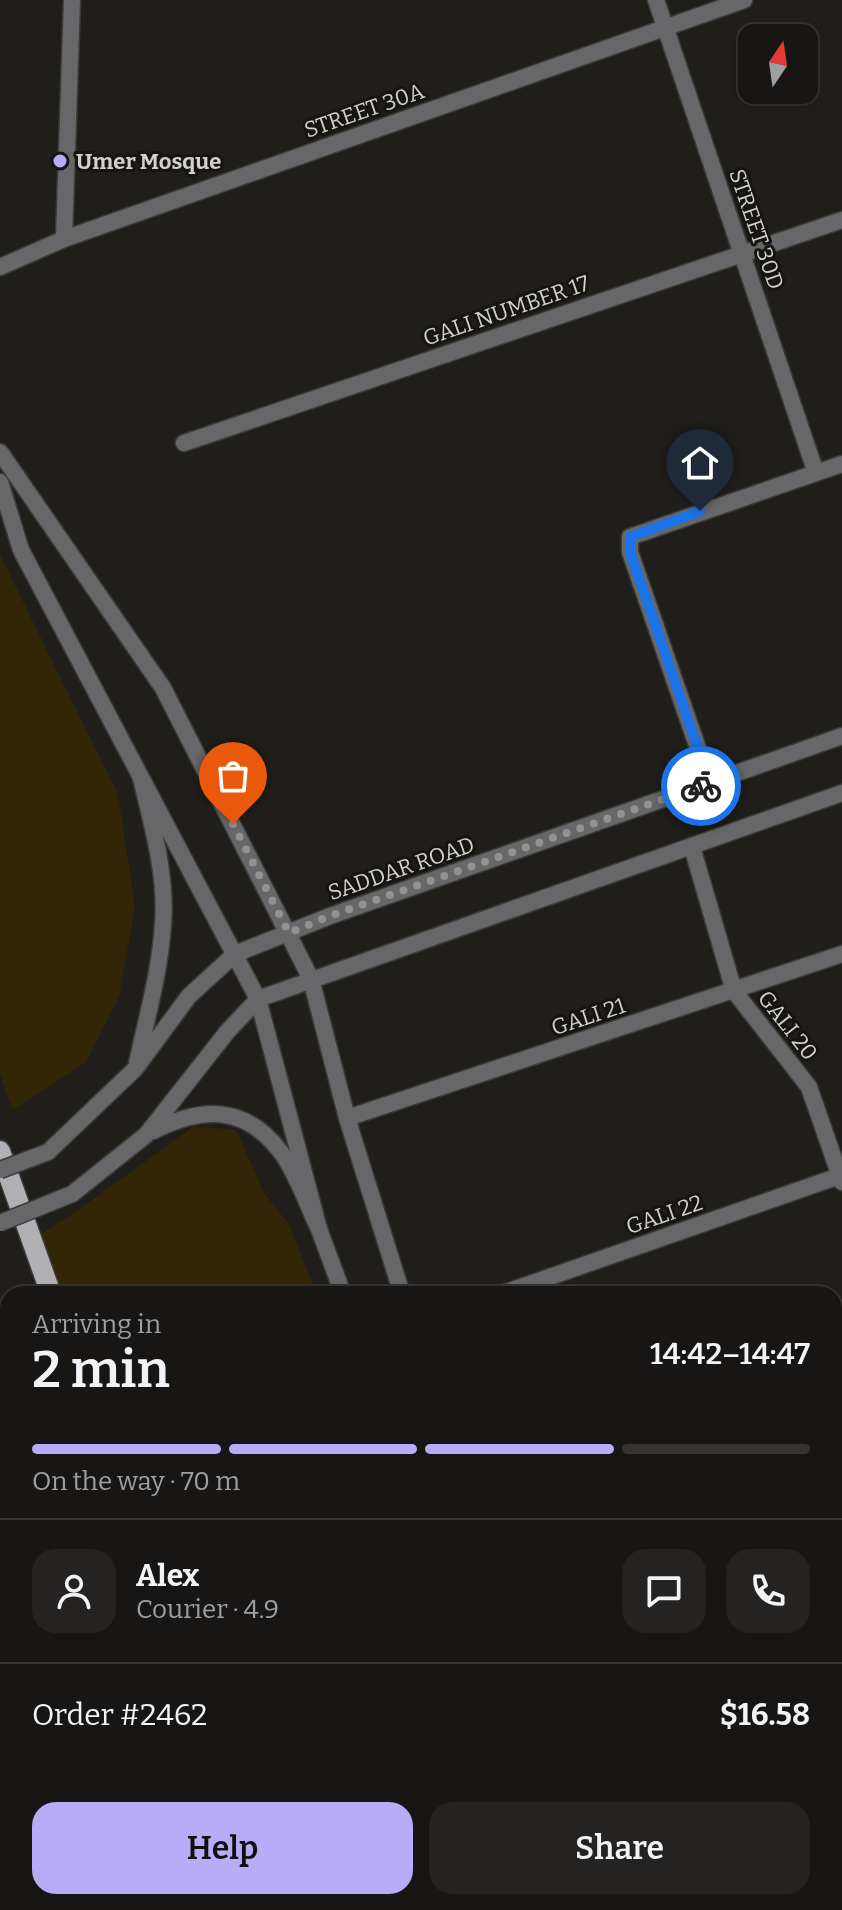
<!DOCTYPE html>
<meta charset="utf-8">
<style>
body{margin:0;font-family:Bitter,serif;background:#252322;color:#f1f3f6;height:100vh;display:flex;flex-direction:column;font-size:30px;white-space:nowrap}
*{box-sizing:border-box;margin:0}
p{font-size:26px;color:#9f9fa0}
.icon{flex:none;width:44px;height:44px;fill:none;stroke:currentColor;stroke-width:2;stroke-linecap:round;stroke-linejoin:round}
.map{position:relative;flex:1;overflow:hidden}
.drawer{position:absolute;left:0px;top:1286px;width:842px;height:624px;display:flex;flex-direction:column;background:#181614;border-radius:24px 24px 0 0;box-shadow:0 2px 6px #0004,0 0 0 2px #363534}
.drawer>*{flex:none}
.needle{width:52px;rotate:13deg}
.controls{position:absolute;left:738px;top:24px;display:grid;gap:16px}
.controls a{display:grid;place-items:center;width:80px;height:80px;border-radius:16px;background:#181614;box-shadow:0 2px 6px #0004,0 0 0 2px #363534;font-size:40px}
.pin{position:absolute;display:grid;place-items:center;width:68px;height:68px;color:#fff;margin:-82px -34px;border-radius:50% 50% 50% 0;rotate:-45deg;box-shadow:0 0 8px #0007}
.pin .icon{rotate:45deg}
.courier{position:absolute;display:grid;place-items:center;width:80px;height:80px;margin:-40px;border:6px solid #1a73e8;border-radius:50%;background:#fff;color:#222;box-shadow:0 2px 10px #0007}
.summary em{font-style:normal;font-weight:600}
.summary div{display:flex;flex-direction:column-reverse}
.summary{display:flex;align-items:center;justify-content:space-between;height:136px;padding:0 32px}
h1{font-size:52px;font-weight:600;line-height:60px}
.bar{display:grid;grid-template-columns:repeat(4,1fr);gap:12px 8px;align-content:center;height:96px;padding:0 32px}
.bar i{height:10px;border-radius:6px;background:#363534}
.bar .on{background:#b8abf7}
.bar p{grid-column:span 4}
.line{display:flex;align-items:center;gap:20px;padding:0 32px;border-top:2px solid #363534}
.line div{flex:1}
.round{display:grid;place-items:center;flex:none;width:84px;height:84px;border-radius:24px;background:#252322}
.cta{display:flex;gap:16px;margin-top:auto;padding:16px 32px}
.cta a{flex:1;height:92px;border-radius:24px;background:#b8abf7;color:#111;font-size:32px;font-weight:600;line-height:92px;text-align:center}
.cta a+a{background:#252322;color:#f1f3f6}
.map>svg:first-child{display:block}
</style>
<div class="map">
<svg width="842" height="1910" viewBox="0 0 842 1910">
<rect width="100%" height="100%" fill="#201e1a"/>
<path fill="#332607" d="M0 555 118 794 135 906 119 997 86 1062 13 1110 0 1075Z
M194 1126 236 1130 264 1193 288 1223 317 1294H61L41 1234 77 1211Z
M0 1550 8 1574V1902H124L126 1910H0Z
M272 1902H590L593 1910H275Z"/>
<g fill="none" stroke-linecap="round" stroke-linejoin="round">
<defs>
<path id="minor" d="M656 0 816 473
M64 239 72 0
M0 267 64 239 744 0
M184 443 842 220
M0 452 163 688 311 979 347 1118 402 1294
M0 482 21 550 258 999 319 1229 343 1294
M710 783 630 552V537L842 464
M692 847 734 991 809 1087 842 1182
M347 1118 842 954
M501 1294 842 1175
M834 1403 842 1401
M834 1626 842 1623
M618 1902 621 1910"/>
<path id="tertiary" d="M137 1063C147 1017 160 971 163 924 167 875 152 825 141 778
M153 1131C201 1107 244 1104 280 1151 295 1169 308 1207 319 1229
M48 1152 135 1069 189 996 235 954 330 916 842 736
M72 1194 146 1135 227 1032 258 999 842 793"/>
<path id="primary" d="M0 1151 51 1294
M0 1323 8 1346
M193 1902 196 1910
M260 1902 263 1910"/>
</defs>
<use href="#minor" stroke="#3c3b37" stroke-width="19"/>
<use href="#tertiary" stroke="#3c3b37" stroke-width="19"/>
<use href="#primary" stroke="#3c3b37" stroke-width="23"/>
<use href="#minor" stroke="#676669" stroke-width="16"/>
<use href="#tertiary" stroke="#676669" stroke-width="16"/>
<use href="#primary" stroke="#b1b0b5" stroke-width="20"/>
<defs>
<path id="tertiary-bridge" d="M0 1170 48 1152
M0 1223 72 1194"/>
</defs>
<use href="#tertiary-bridge" stroke="#3c3b37" stroke-width="19" stroke-linecap="butt"/>
<use href="#tertiary-bridge" stroke="#676669" stroke-width="16"/>
</g>
<g fill="none" stroke-linecap="round" stroke-linejoin="round">
<path stroke="#94928f" stroke-width="8" stroke-dasharray="0 14.4" d="M233 824 289 933 330 916 701 786"/>
<path stroke="#1a73e8" stroke-width="10" d="M700 511 630 537V552L710 783 701 786"/>
</g>
<circle fill="#b8abf7" stroke="#161511" stroke-width="3" cx="60" cy="161" r="8"/>
<g text-anchor="middle" stroke-width="6" stroke-linejoin="round" paint-order="stroke">
<g font-size="22" fill="#d2d1ce" stroke="#161511">
<text transform="translate(364 110) rotate(-19)" y="8">STREET 30A</text>
<text transform="translate(757 229) rotate(71)" y="8">STREET 30D</text>
<text transform="translate(506 310) rotate(-19)" y="8">GALI NUMBER 17</text>
<text transform="translate(401 868) rotate(-19)" y="8">SADDAR ROAD</text>
<text transform="translate(588 1016) rotate(-18)" y="8">GALI 21</text>
<text transform="translate(788 1025) rotate(52)" y="8">GALI 20</text>
<text transform="translate(664 1214) rotate(-19)" y="8">GALI 22</text>
</g>
<g font-size="22" font-weight="bold" fill="#d2d1ce" stroke="#161511" text-anchor="start">
<text x="76" y="169">Umer Mosque</text>
</g>
</g>
</svg>
<div class="controls">
<a><svg class="needle" viewBox="-14 -14 28 28"><path d="M0-13l5 13h-10z" fill="#e53935"/><path d="M0 13l5-13h-10z" fill="#9f9fa0"/></svg></a>
</div>
<div class="pin" style="left:233px;top:824px;background:#ea580c"><svg class="icon" aria-label="bag" viewBox="0 0 24 24"><path d="M5 8h14l-1 12H6zM9 8a3 3 0 0 1 6 0"/></svg></div>
<div class="pin" style="left:700px;top:511px;background:#1f2937"><svg class="icon" aria-label="home" viewBox="0 0 24 24"><path d="M3 11l9-7 9 7M6 9v11h12V9"/></svg></div>
<div class="courier" style="left:701px;top:786px"><svg class="icon" aria-label="bike" viewBox="0 0 24 24"><circle cx="6" cy="16" r="4"/><circle cx="18" cy="16" r="4"/><path d="M6 16l4-8h5l3 8M10 8l3 8H6M13 5h3"/></svg></div>
<section class="drawer">
<div class="summary"><div><h1>2 min</h1><p>Arriving in</p></div><em>14:42–14:47</em></div>
<div class="bar"><i class="on"></i><i class="on"></i><i class="on"></i><i></i><p>On the way · 70 m</p></div>
<div class="line" style="height:144px"><a class="round"><svg class="icon" aria-label="person" viewBox="0 0 24 24"><circle cx="12" cy="8" r="4"/><path d="M4 21q1-7 8-7t8 7"/></svg></a><div><b>Alex</b><p>Courier · 4.9</p></div><a class="round"><svg class="icon" aria-label="chat" viewBox="0 0 24 24"><path d="M4 5h16v11H9l-5 4z"/></svg></a><a class="round"><svg class="icon" aria-label="phone" viewBox="0 0 24 24"><path d="M5 4h4l2 5-3 2q2 4 5 5l2-3 5 2v4C11 20 4 13 5 4z"/></svg></a></div>
<div class="line" style="height:104px"><div>Order #2462</div><b>$16.58</b></div>
<div class="cta"><a>Help</a><a>Share</a></div>
</section>
</div>
